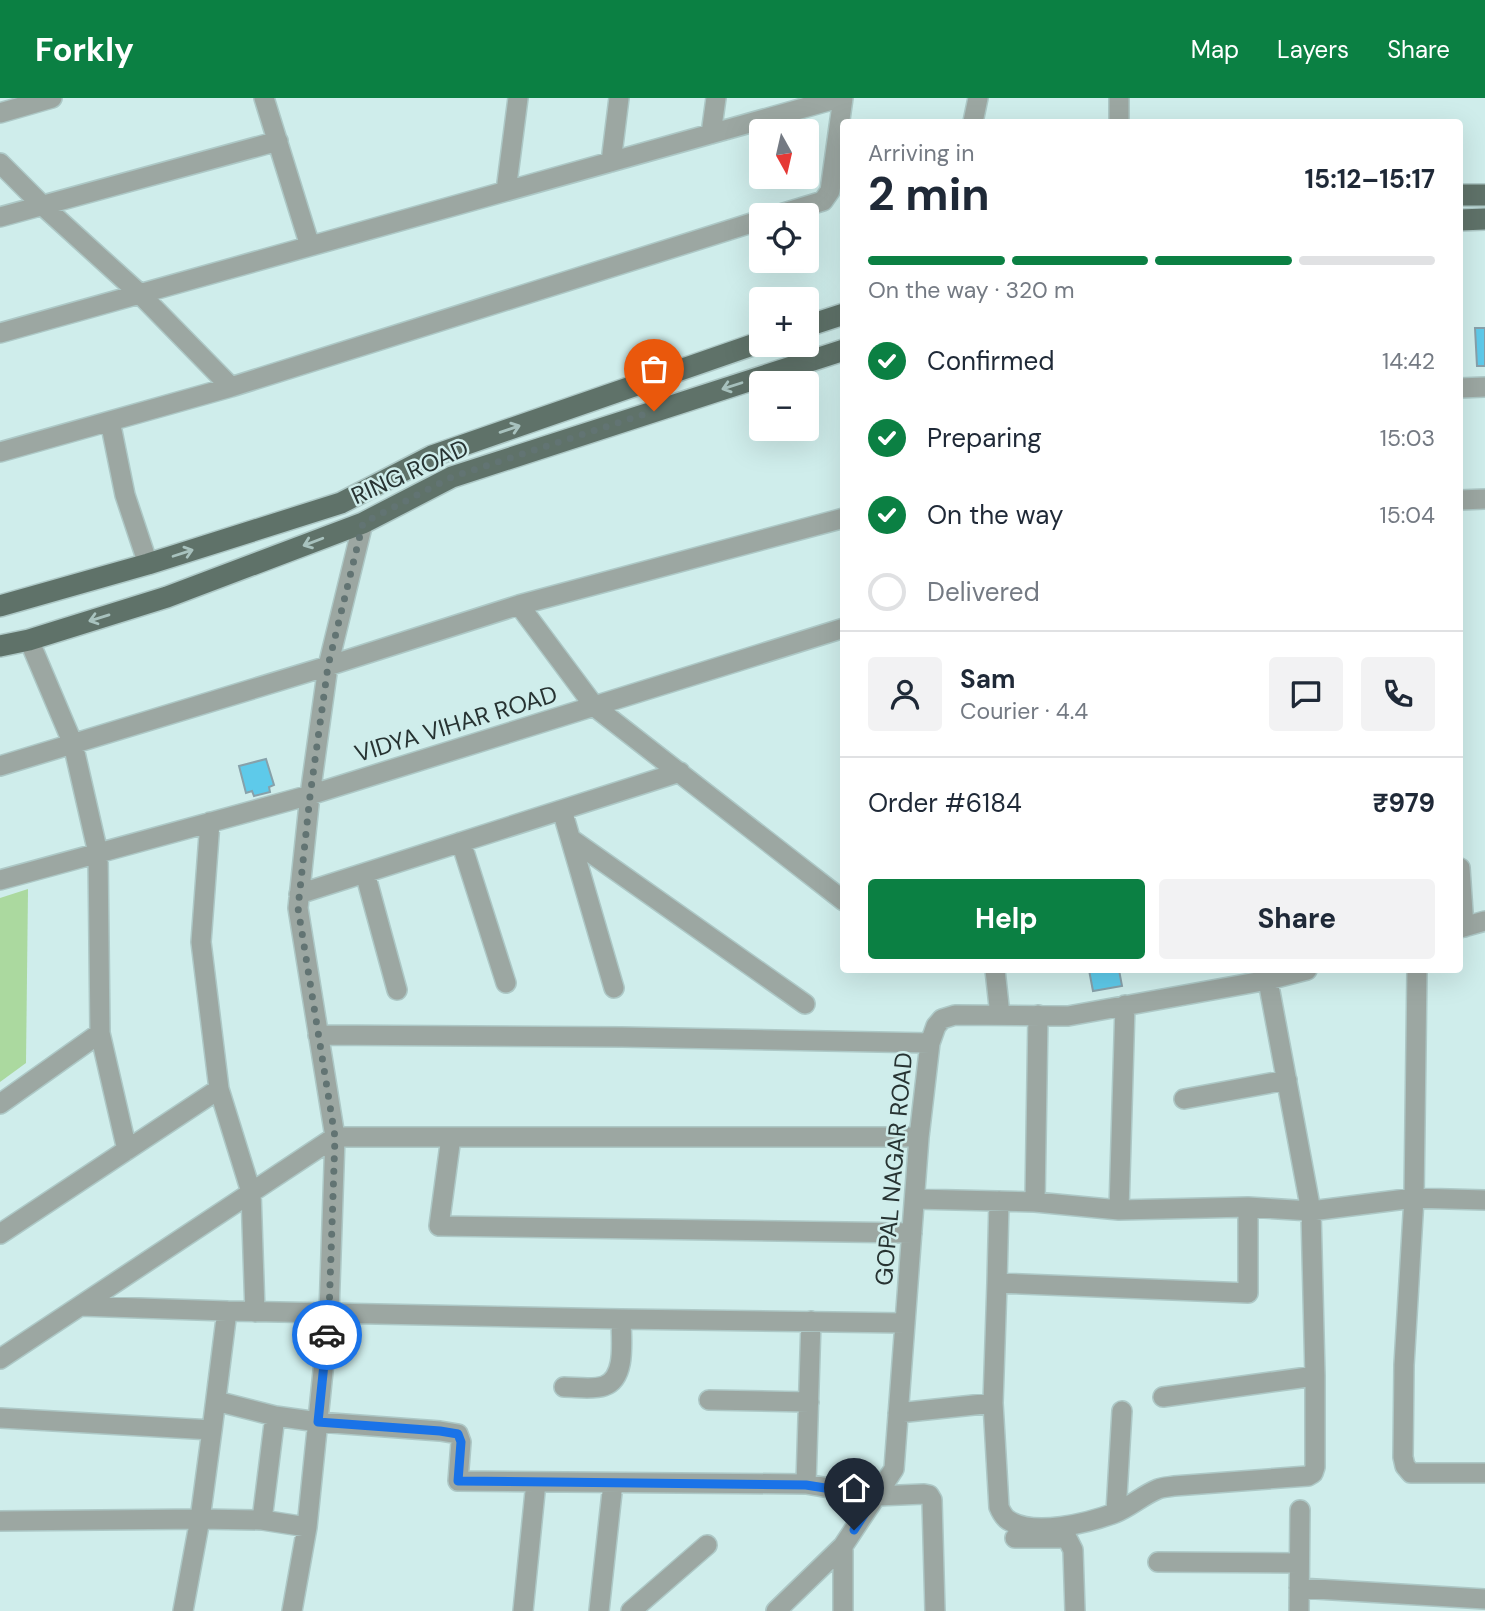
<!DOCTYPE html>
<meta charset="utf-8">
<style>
body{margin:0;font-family:"DM Sans",sans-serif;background:#f2f2f3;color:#1f2937;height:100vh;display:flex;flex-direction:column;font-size:26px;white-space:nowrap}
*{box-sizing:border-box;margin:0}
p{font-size:23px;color:#747a83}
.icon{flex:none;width:38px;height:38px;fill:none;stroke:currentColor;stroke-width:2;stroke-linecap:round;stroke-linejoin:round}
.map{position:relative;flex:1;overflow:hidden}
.side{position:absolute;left:840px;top:21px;width:623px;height:854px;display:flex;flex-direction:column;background:#fff;border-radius:7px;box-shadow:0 7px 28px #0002}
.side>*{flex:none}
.needle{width:46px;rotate:172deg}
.controls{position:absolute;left:749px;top:21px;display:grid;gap:14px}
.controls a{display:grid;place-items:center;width:70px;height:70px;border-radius:7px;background:#fff;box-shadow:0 7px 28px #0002;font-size:35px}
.pin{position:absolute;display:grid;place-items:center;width:60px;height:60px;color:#fff;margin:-72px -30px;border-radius:50% 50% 50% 0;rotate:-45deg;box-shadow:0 0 7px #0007}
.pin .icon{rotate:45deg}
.courier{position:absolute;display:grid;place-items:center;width:70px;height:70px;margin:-35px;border:5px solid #1a73e8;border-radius:50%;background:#fff;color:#222;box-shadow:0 2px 9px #0007}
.summary em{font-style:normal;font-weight:700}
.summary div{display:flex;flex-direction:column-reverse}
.summary{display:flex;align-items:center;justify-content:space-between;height:119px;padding:0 28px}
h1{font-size:46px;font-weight:700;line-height:52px}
.bar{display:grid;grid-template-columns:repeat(4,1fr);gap:10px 7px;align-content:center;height:84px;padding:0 28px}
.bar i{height:9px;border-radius:5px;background:#e0e1e3}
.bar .selected{background:#0b8043}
.bar p{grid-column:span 4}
.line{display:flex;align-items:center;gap:18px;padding:0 28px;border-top:2px solid #e0e1e3}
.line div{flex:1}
.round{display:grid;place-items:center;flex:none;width:74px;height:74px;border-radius:7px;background:#f2f2f3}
ol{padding:0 28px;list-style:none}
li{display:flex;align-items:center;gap:21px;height:77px}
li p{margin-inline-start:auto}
li .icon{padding:7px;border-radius:50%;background:#0b8043;color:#fff;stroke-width:4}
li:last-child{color:#747a83}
li i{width:38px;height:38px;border:4px solid #e0e1e3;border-radius:50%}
.primary-button{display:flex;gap:14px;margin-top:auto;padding:14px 28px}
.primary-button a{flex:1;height:80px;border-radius:7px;background:#0b8043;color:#fff;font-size:28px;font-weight:700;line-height:80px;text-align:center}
.primary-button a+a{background:#f2f2f3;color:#1f2937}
header{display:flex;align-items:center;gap:42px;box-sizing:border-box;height:98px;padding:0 35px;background:#0b8043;color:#fff}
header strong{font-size:33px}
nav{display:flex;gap:38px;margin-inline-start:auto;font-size:24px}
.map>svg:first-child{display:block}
</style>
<header>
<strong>Forkly</strong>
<nav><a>Map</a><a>Layers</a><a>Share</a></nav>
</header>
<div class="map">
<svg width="1485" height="1513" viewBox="0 0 1485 1513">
<rect width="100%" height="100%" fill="#cfedeb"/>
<path fill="#abd99f" d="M28 791 26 965 0 984V800Z"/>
<path fill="#5ecaea" stroke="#87a1aa" stroke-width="2" d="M1475 230H1485V268H1477Z
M266 661 274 687 269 689 270 694 254 698 252 693 246 695 239 668Z
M1089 872H1119L1122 888 1093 893Z"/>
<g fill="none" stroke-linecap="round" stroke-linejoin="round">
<defs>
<path id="minor" d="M264 0 310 148
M1119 0V24
M0 15 52 0
M973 24 978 0
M711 36 716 0
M611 64 619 0
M0 65 42 107 140 196 231 289
M506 93 518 0
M777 117 823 103 830 93 843 0
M0 119 278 43
M0 235 839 0
M1460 290 1485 289
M110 323 125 397 148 466
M0 354 231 289 761 122
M1460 402 1485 401
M363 425 328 568 310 697 298 810 335 1039 329 1215 621 1221 905 1225
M519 507 595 609 844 803
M29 542 73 646 98 755 100 935 127 1052
M0 668 328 568 519 507 844 420
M562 712 614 890
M210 724 201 844 219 991 251 1094 255 1214
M571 741 805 906
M461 744 506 885
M1460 770 1464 829
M365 775 397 892
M0 782 310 697 844 530
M299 796 680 674
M1460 830 1485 823
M995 872 1000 917
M318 937 622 939 930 945
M1184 1001 1287 982
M0 1006 100 935
M451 1039 439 1128 912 1135
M915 1101 1035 1104 1038 917
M1485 1102 1414 1100 1404 1267 1403 1359 1405 1368 1411 1375H1485
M1035 1104 1119 1112 1248 1109 1311 1113 1414 1100 1417 872
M1248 1109V1195L997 1185 993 1305 999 1409C1001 1414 1004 1419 1008 1422 1034 1439 1088 1425 1115 1415 1130 1409 1143 1397 1158 1391 1163 1389 1169 1389 1174 1388L1308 1378 1313 1375 1315 1369V1278L1311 1113 1266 872
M1119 1112 1125 907
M0 1136 219 991
M997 1185 999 1103
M80 1208 227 1213
M811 1223 806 1386 876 1398 924 1396 929 1397 932 1402 935 1513
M0 1261 335 1039H919
M564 1289C576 1289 593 1292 604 1288 627 1280 621 1241 621 1221
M1163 1299 1315 1278
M709 1302 809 1304
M216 1303 275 1318 318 1324 440 1333 458 1336 461 1344 458 1383 806 1386
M898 1315 993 1305
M0 1320 212 1332 227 1213 329 1215 307 1429 292 1513
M1116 1414 1122 1313
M262 1422 275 1318
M0 1423 200 1421 212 1332
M1015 1440H1067L1073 1452 1075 1513
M1158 1464 1299 1465
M1299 1490 1485 1501
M183 1513 200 1421 262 1422 307 1429
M523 1513 536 1384
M599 1513 613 1385
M631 1513 707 1447
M776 1513 843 1448 894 1371 919 1039 930 945 936 928 942 921 955 917 1068 918 1268 882 1307 872
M843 1513V1448
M1299 1513 1300 1412"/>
<path id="major" d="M1460 97H1485
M1460 122 1485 121
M807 228 844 216
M0 508 148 466 341 405 432 358 761 244
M0 548 29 542 167 499 363 425 452 379 844 252"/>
</defs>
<use href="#minor" stroke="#adc8c6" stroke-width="22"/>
<use href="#major" stroke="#adc8c6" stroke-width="24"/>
<use href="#minor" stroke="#9ca7a2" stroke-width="19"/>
<use href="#major" stroke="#5f7269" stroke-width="21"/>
</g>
<defs><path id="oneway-shaft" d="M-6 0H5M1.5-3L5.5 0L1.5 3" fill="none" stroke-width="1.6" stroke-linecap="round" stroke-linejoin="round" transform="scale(1.75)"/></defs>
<g stroke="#a8c2be">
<use href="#oneway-shaft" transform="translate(732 288) rotate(162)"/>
<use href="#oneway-shaft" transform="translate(510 331) rotate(-19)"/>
<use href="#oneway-shaft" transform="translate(313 444) rotate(159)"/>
<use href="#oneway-shaft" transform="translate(183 455) rotate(-18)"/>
<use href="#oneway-shaft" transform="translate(99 520) rotate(163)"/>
</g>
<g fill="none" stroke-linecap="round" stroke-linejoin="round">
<path stroke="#627473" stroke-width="7" stroke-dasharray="0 12.6" d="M327 1237 329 1215 335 1039 298 810 310 698 328 568 363 425 452 379 654 313"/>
<path stroke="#1a73e8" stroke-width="9" d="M327 1237 318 1324 440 1333 458 1336 461 1344 458 1383 806 1387 876 1398 854 1432"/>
</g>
<g text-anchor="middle" stroke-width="5" stroke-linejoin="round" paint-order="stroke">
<g font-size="24" fill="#273332" stroke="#cfedeb">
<text transform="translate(410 374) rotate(-24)" y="8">RING ROAD</text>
<text transform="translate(456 626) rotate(-17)" y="8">VIDYA VIHAR ROAD</text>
<text transform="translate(894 1071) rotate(-85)" y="8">GOPAL NAGAR ROAD</text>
</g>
</g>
</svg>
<div class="controls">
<a><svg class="needle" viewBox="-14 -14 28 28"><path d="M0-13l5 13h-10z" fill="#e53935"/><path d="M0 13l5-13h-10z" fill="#747a83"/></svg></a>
<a><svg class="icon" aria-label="locate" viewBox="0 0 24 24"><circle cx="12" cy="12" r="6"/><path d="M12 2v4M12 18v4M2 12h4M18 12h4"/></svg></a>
<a>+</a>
<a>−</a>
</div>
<div class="pin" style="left:654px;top:313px;background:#ea580c"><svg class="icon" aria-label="bag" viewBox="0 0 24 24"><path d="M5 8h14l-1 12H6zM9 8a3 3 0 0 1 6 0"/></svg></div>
<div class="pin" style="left:854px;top:1432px;background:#1f2937"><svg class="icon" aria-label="home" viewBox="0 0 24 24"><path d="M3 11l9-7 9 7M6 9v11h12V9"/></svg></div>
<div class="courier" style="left:327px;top:1237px"><svg class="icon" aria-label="car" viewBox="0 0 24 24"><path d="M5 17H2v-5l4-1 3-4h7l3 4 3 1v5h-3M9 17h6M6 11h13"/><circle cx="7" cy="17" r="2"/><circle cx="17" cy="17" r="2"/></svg></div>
<section class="side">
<div class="summary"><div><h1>2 min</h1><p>Arriving in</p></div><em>15:12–15:17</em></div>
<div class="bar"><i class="selected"></i><i class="selected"></i><i class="selected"></i><i></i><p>On the way · 320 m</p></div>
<ol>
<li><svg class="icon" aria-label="check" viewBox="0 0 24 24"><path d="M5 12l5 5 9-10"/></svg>Confirmed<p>14:42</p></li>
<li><svg class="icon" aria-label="check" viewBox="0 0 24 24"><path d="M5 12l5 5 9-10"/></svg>Preparing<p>15:03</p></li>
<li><svg class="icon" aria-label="check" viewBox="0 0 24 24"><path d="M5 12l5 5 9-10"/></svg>On the way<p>15:04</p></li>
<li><i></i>Delivered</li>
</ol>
<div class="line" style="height:126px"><a class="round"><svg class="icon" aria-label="person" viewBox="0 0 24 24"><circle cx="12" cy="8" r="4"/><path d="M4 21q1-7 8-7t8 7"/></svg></a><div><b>Sam</b><p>Courier · 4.4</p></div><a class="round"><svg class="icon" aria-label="chat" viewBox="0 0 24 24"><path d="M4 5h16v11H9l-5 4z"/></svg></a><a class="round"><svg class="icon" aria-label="phone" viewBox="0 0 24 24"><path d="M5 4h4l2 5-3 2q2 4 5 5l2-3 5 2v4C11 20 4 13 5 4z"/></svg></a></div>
<div class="line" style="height:91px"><div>Order #6184</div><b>₹979</b></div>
<div class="primary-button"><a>Help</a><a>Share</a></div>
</section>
</div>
